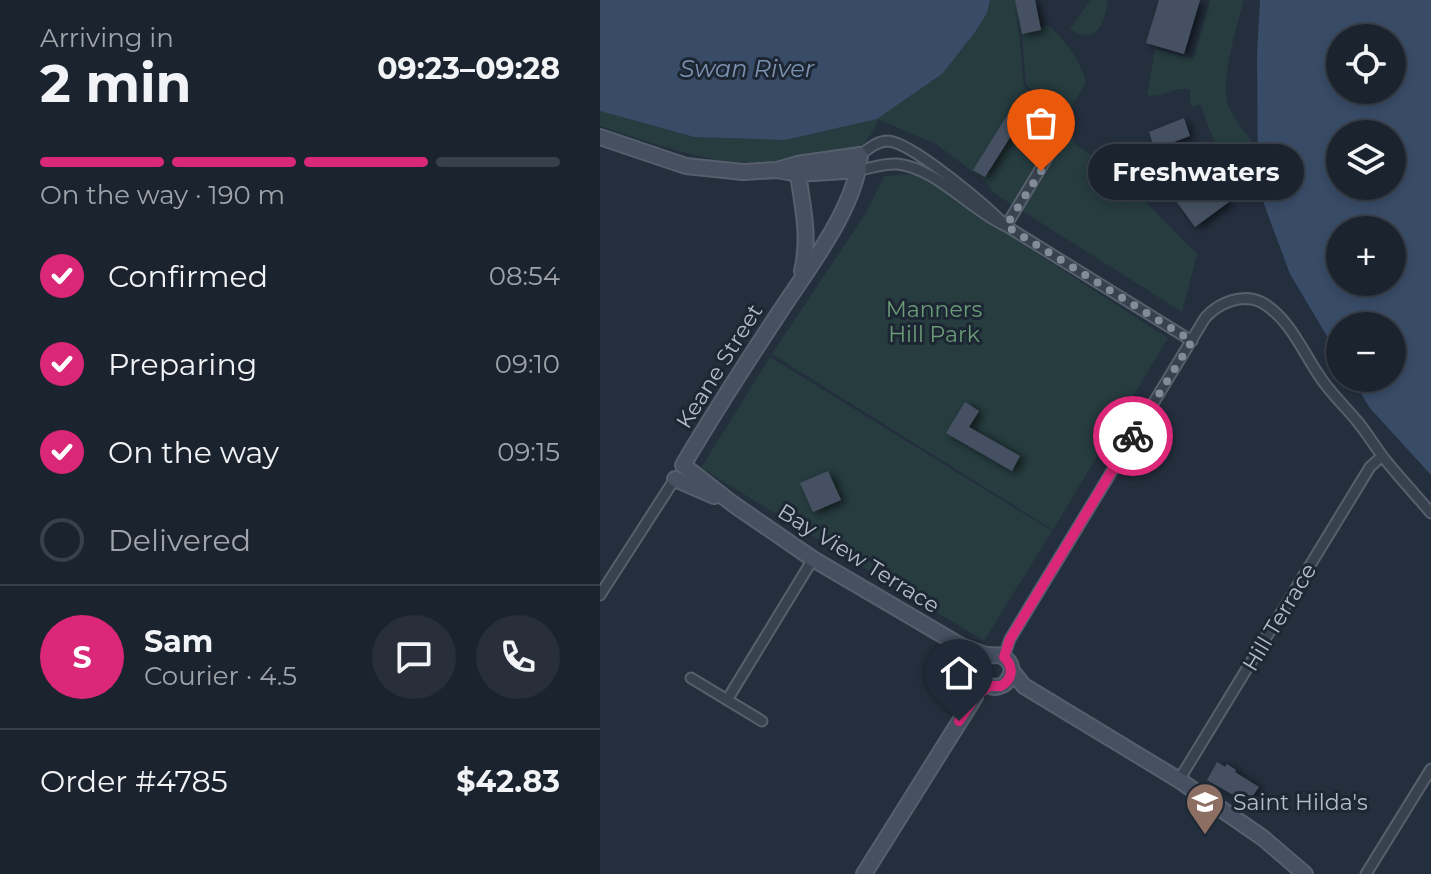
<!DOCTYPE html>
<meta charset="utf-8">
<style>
body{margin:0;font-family:Montserrat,sans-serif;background:#282f3a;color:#f1f3f6;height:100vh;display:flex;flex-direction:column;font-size:30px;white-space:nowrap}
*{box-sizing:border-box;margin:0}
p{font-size:26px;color:#a0a4aa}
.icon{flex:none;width:44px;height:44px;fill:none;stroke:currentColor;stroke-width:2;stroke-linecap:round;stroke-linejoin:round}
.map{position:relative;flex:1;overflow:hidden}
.panel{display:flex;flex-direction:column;background:#1b232e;width:600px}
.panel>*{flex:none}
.buttons{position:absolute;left:726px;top:24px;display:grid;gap:16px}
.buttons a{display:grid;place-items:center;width:80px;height:80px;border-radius:50%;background:#1b232e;box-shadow:0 4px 12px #0003,0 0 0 2px #39404a;font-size:40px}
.pin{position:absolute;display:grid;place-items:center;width:68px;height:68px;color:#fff;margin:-82px -34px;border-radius:50% 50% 50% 0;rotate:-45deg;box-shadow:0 0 8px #0007}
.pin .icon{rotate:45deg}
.courier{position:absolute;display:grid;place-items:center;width:80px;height:80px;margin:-40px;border:6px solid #db2777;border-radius:50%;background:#fff;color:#222;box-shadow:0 2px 10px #0007}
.bubble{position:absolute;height:56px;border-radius:28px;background:#1b232e;box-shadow:0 4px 12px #0003,0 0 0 2px #39404a;font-size:26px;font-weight:700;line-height:56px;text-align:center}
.headline em{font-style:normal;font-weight:700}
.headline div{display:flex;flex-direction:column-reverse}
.headline{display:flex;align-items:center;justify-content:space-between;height:136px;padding:0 40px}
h1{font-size:52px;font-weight:700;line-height:60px}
.bar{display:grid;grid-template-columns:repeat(4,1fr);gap:12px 8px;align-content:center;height:96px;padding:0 40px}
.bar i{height:10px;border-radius:6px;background:#39404a}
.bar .active{background:#db2777}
.bar p{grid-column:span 4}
.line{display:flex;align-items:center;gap:20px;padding:0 40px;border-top:2px solid #39404a}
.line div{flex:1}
.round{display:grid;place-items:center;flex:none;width:84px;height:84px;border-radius:42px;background:#282f3a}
ol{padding:0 40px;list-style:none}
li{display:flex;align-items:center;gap:24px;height:88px}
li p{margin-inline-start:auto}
li .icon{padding:8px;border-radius:50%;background:#db2777;color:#fff;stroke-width:4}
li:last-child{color:#a0a4aa}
li i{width:44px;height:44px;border:4px solid #39404a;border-radius:50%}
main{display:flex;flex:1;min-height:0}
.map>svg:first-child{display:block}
</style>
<main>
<section class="panel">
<div class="headline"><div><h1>2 min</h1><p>Arriving in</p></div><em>09:23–09:28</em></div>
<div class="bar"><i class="active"></i><i class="active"></i><i class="active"></i><i></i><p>On the way · 190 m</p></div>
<ol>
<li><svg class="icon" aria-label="check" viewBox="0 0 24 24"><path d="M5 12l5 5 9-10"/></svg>Confirmed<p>08:54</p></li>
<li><svg class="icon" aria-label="check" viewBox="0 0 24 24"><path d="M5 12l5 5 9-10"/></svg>Preparing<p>09:10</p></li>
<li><svg class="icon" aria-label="check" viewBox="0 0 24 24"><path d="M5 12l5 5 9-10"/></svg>On the way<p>09:15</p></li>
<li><i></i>Delivered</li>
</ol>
<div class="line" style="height:144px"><b class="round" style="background:#db2777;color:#fff">S</b><div><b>Sam</b><p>Courier · 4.5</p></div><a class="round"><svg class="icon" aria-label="chat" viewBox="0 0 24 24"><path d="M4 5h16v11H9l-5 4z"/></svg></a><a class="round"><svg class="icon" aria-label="phone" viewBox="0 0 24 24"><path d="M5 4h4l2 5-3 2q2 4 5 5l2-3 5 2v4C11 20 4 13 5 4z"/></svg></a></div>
<div class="line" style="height:104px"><div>Order #4785</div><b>$42.83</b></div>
</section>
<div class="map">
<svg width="831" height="874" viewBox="0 0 831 874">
<defs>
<filter id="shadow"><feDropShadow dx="4.5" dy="2.5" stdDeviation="4" flood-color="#0009"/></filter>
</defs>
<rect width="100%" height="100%" fill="#242f3e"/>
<path fill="#263c3f" d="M390 0H416L424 86 459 126 471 132 475 144 522 178 597 254 582 312 394 193 385 181 336 144 278 119C275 130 268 142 257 148 232 164 142 165 112 159 74 151 36 138 0 126V111L94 137 185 140 277 119 342 74 386 13Z
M490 0H508C504 21 498 48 470 29Z
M610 0H644C637 25 619 84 629 108 634 119 644 130 651 140L622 162 600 104 592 107 590 101V90C575 85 564 99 547 95L555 49 593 59Z
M449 26C466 40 481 61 486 83L461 124 426 84 422 34 440 30V27Z
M321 173 399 229 568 338 453 530 172 354 267 211 284 176Z
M170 357 452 531 384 641 101 468Z"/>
<path fill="#394c67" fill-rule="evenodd" d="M0 0H390L387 13 375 32 342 74 277 119 185 140 94 137 0 111Z
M660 0H831V475L769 407 752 378H792V326H740V358L690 274 658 188 657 55ZM792 38V90H740V38ZM792 134V186H740V134ZM740 230H792V282H740Z"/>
<path fill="#455162" filter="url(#shadow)" d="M415 0H435L441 30 422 34Z
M559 0H600L584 54 546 43Z
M411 109 423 117 385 177 373 170Z
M584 118 590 136 566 145 575 171 563 175 549 132Z
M610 177 629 202 595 227 576 201Z
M365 402 379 411 369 427 420 456 412 471 346 433Z
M228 471 241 500 213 512 200 483Z
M617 762 625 767 627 764 636 770 635 772 659 787 652 797 645 793 642 798 636 794 635 796 607 780Z"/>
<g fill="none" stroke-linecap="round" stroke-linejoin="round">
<defs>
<path id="street" d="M260 155C268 149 277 141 288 141 311 142 384 204 402 222
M259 170C272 168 284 163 297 164 337 168 370 210 406 226L592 341
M406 226 465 128
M0 595 76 477
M404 657 410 639 605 318C618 303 642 293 661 302 691 318 705 358 725 384 735 397 747 409 757 421 767 433 774 445 783 457 798 476 815 494 831 513
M91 678 162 721
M127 700 213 559
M579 780 770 467 782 456
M766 874 831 769"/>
<path id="secondary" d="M0 137 86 166 143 172 177 170 198 174 259 170
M197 165C201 203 211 232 202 271
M177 170 197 164 260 155C257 206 207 270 179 313 146 363 114 413 83 465L133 504 213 559 363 647C371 649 380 654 388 655 395 656 400 653 406 659 411 663 413 670 410 676 400 701 361 678 388 655
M75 479 114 496
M412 671 424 686 579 780 663 838 705 874
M264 874 375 697 380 677"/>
</defs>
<use href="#street" stroke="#565f6c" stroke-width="13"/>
<use href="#secondary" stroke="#565f6c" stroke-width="18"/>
<use href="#street" stroke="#38414e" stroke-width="9"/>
<use href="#secondary" stroke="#465061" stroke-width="14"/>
</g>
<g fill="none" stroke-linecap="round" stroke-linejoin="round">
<path stroke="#828b98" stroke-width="8" stroke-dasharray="0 14.4" d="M441 171 406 226 592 341 533 436"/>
<path stroke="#db2777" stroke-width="10" d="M359 721 375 697 389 686H401C413 679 414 667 404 657L410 639 533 436"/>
</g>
<defs>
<symbol id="school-pin" viewBox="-11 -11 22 30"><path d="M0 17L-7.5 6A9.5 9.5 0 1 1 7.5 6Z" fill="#8d6e63" stroke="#1d2633"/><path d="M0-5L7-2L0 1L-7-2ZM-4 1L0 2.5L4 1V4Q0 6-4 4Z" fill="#fff"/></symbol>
</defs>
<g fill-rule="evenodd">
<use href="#school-pin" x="583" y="780" width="44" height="60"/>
</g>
<g text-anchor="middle" stroke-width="6" stroke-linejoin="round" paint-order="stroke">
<g font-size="22" fill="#6b9a76" stroke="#1d2633">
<text x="334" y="317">Manners<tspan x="334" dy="25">Hill Park</tspan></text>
</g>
<g font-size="22" fill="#b4bcc9" stroke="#1d2633">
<text transform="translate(119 366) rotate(-58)" y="8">Keane Street</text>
<text transform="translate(259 558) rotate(32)" y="8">Bay View Terrace</text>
<text transform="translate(679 617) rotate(-59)" y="8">Hill Terrace</text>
</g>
<g font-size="22" fill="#b4bcc9" stroke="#1d2633" text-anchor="start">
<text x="633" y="810">Saint Hilda's</text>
</g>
<g font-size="24" font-style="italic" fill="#7c92b1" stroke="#1d2633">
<text x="147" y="77">Swan River</text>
</g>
</g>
</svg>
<div class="buttons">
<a><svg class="icon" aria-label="locate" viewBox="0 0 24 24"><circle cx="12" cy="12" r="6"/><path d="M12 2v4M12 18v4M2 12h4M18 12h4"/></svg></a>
<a><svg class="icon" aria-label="layers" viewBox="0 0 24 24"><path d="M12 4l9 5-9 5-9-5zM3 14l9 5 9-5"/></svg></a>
<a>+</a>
<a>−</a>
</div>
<div class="pin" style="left:441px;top:171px;background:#ea580c"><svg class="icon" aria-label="bag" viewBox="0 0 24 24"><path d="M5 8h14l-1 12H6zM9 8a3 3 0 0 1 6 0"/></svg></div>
<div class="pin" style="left:359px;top:721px;background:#1f2937"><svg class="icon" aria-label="home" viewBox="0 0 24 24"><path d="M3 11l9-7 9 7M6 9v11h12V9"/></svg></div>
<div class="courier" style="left:533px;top:436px"><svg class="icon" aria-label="bike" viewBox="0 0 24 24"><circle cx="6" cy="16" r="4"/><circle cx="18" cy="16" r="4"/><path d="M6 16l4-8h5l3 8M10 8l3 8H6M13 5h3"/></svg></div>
<div class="bubble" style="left:488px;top:144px;width:216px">Freshwaters</div>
</div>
</main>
